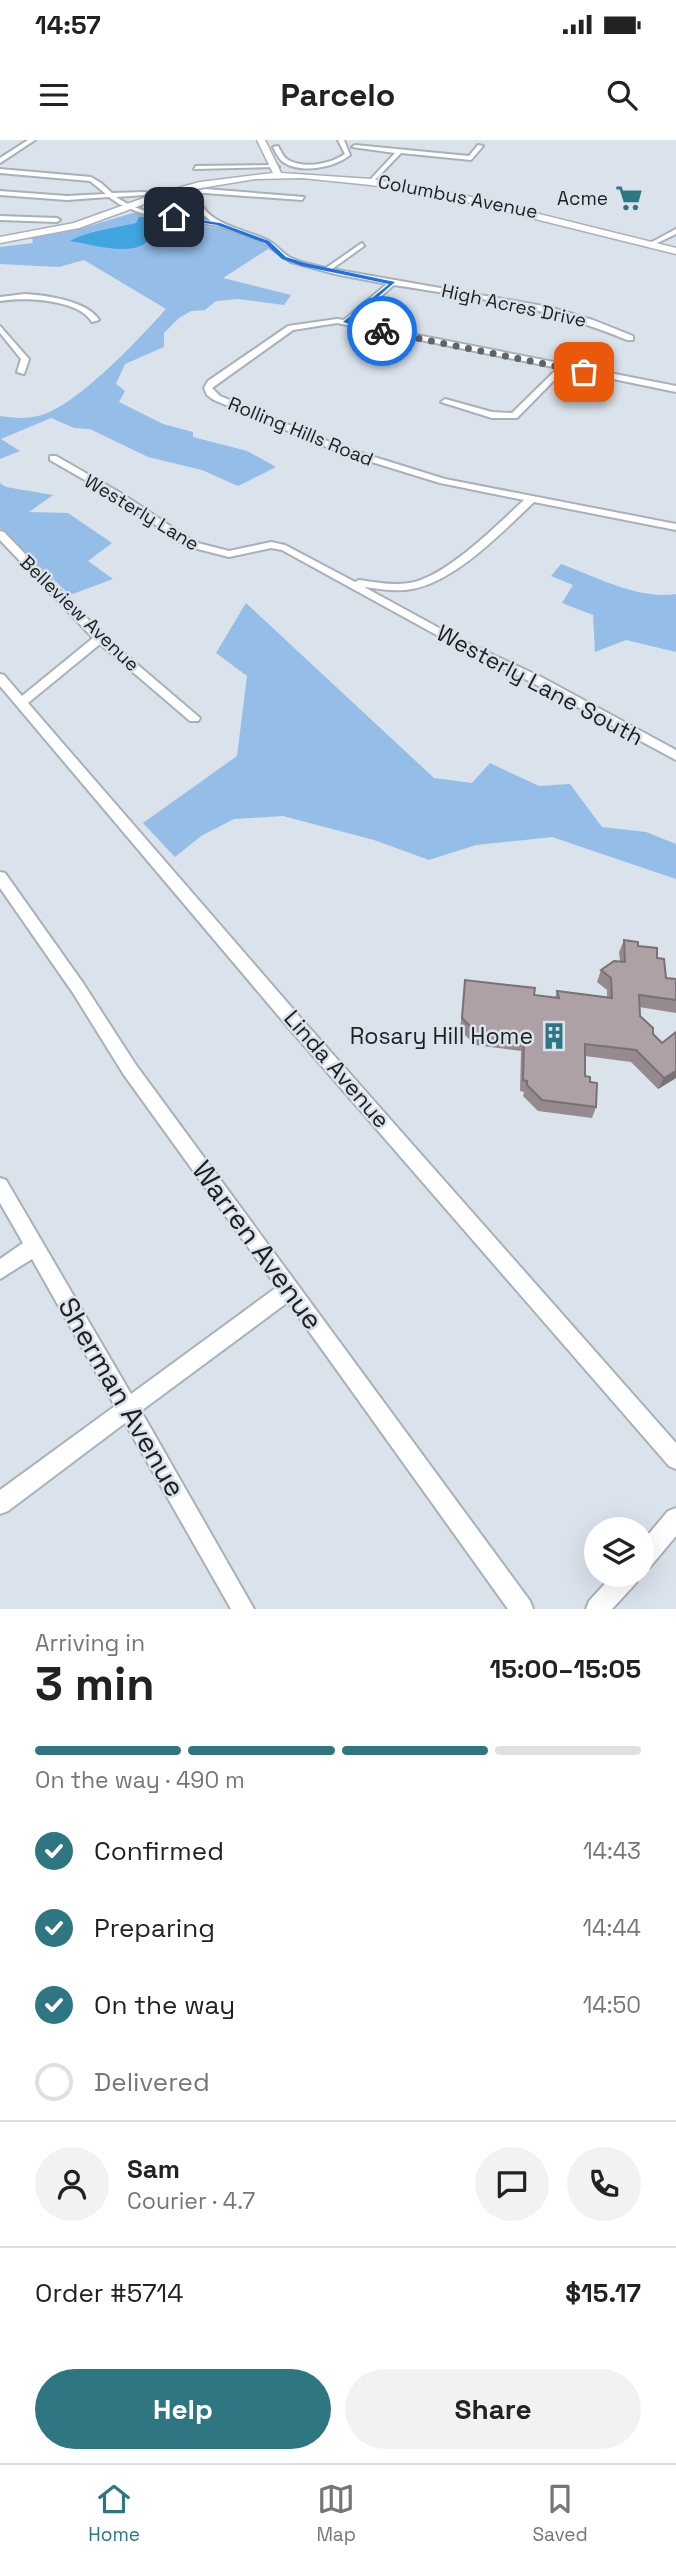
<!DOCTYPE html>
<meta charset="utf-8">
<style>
body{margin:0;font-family:"Space Grotesk",sans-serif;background:#f2f2f2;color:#222;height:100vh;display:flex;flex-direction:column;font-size:26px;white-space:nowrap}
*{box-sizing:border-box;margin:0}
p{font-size:23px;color:#767676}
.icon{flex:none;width:38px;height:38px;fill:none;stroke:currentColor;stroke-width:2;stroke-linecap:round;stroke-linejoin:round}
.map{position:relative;height:1469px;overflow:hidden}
.drawer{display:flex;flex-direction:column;background:#fff;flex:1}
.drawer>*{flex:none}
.controls{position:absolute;left:584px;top:1377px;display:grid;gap:14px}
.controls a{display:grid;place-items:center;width:70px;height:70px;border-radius:50%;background:#fff;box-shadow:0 7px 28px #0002;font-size:35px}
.pin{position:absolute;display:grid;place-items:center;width:60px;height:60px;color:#fff;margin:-30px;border-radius:14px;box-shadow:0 4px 10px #0006}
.courier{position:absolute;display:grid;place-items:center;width:70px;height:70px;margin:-35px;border:5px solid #1a73e8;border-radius:50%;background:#fff;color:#222;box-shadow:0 2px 9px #0007}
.summary em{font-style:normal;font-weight:800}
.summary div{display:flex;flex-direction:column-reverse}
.summary{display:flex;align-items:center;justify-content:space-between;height:119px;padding:0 35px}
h1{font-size:46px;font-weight:800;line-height:52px}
.bar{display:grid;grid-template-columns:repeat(4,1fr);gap:10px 7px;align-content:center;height:84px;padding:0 35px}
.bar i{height:9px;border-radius:5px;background:#e0e0e0}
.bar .active{background:#2e7681}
.bar p{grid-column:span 4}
.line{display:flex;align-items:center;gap:18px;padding:0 35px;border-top:2px solid #e0e0e0}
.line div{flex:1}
.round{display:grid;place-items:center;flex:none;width:74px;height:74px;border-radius:37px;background:#f2f2f2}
ol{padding:0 35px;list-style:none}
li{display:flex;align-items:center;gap:21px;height:77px}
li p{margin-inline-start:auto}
li .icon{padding:7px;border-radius:50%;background:#2e7681;color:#fff;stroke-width:4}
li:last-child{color:#767676}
li i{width:38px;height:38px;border:4px solid #e0e0e0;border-radius:50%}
.primary-button{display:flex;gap:14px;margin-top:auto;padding:14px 35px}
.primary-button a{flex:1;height:80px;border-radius:42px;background:#2e7681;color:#fff;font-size:28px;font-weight:800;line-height:80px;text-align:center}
.primary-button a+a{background:#f2f2f2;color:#222}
.status{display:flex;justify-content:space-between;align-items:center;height:49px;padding:0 35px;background:#fff;direction:ltr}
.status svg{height:19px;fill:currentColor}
header{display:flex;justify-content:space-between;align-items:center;height:91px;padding:0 35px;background:#fff;font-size:32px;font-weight:800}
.dock{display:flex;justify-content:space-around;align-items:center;height:98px;border-top:2px solid #e0e0e0;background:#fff;font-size:19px;color:#767676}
.dock a{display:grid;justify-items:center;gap:4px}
.dock .active{color:#2e7681}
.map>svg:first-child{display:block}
</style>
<div class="status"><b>14:57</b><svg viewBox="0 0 49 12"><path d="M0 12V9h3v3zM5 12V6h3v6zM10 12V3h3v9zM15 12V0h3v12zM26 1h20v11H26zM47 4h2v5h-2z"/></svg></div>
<header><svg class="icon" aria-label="menu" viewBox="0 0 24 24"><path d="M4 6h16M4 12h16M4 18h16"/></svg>Parcelo<svg class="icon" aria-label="search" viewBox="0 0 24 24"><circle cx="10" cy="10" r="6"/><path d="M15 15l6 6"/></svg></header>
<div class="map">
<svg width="676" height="1469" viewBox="0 0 676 1469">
<rect width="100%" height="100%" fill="#dae2eb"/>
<path fill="#94bde8" d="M136 72C151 73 165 79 179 82 205 88 249 87 268 109L223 138 291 155 284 165 238 159 216 161 205 170 191 171 179 178 164 193V207L125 224 116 244 125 251 119 262 163 284 193 292V297L247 311 276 327 238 346 202 330 148 317 90 289 74 288 51 278 1 299 20 311 0 319V276C13 278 25 279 38 276 75 268 140 198 166 169L84 120 59 127 0 124V107L33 103 32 98 76 90Z
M0 343 6 347 53 355 29 372 68 373 112 403 88 421 113 439 70 455 0 388Z
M561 424C597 437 638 460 676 454V512L626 500 595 512 593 475 562 463 573 445 551 436Z
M246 463 434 638 472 643 490 623 539 646 570 644 602 687 646 692 676 704V739L552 697 476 705 429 720 374 700 283 676 234 679 201 696 175 717 143 683 237 616 247 536 216 513Z"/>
<path fill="#41a5df" d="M139 77H143L148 82 149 100C133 118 91 104 70 101 87 91 115 88 136 83Z"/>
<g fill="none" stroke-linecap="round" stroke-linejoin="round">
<defs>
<path id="street" d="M28 0H35L0 23V18Z
M338 0H344L350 15C334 28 301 34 283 22 278 18 276 12 273 7L278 6C281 11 283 17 288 20 304 29 331 24 345 14Z
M478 5 483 6 471 20 401 13 371 44 369 41 395 13 352 7 355 5 469 16Z
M196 26 276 25 279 27 194 29Z
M0 29 91 37 101 43 112 53 146 52 144 55 116 57C143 76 179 77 211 81L199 71 193 61 195 51 205 49 304 57 302 60 205 53H200C197 83 248 90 267 100 276 104 281 112 289 117 300 123 314 125 326 128L362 103 364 106 332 129 549 167 593 180 633 196V200H627C548 167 478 158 394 145L351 182 676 246V252L565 229 517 278H492L441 262 445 259 492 272 512 273 558 228 337 183 293 190 212 248 220 256 342 307 445 339 676 384V390L534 362C502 392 456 441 412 449 397 452 380 449 364 447L461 500 541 537 676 610V620L533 543 453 504 282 410 271 408 229 417 186 406 118 359 50 320V316H56L124 355 194 402 229 411 271 402 285 405 355 442 359 440C375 442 392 446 409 443 445 438 497 385 524 360L440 343 336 311 214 260 207 255 204 248 208 241 288 186 337 179 344 180 387 144 335 134 291 122 261 101 219 86 141 73 119 64 109 57 67 60 0 55V51L67 56 106 54 90 41 0 33Z
M0 76 57 78 60 80 57 82 0 80Z
M676 89V94L653 105 648 104Z
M25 154C45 155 88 161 99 180L92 182C78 159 24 157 0 161V157Z
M0 186 29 219 24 234 17 232 21 219 0 193Z
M0 391 4 392 104 496 200 578 198 581H190L100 504 28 563 299 876 676 1303V1329L669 1326 287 886 0 546V534L4 535 22 556 93 498 0 400Z
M0 732 5 733 83 843 136 925 530 1461 533 1469H508L288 1162 141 1271 254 1469H231L125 1283 8 1371 0 1374V1350L115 1266 32 1119 0 1139V1119L23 1103 0 1063V1038L6 1040 131 1254 277 1147 124 935 73 853 0 748Z
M676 1368V1396L650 1427 642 1430V1402L668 1371Z
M613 1435H639L636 1443 612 1469H586L589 1461Z"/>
<path id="secondary" d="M257 0H265L281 33 371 39 463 55 676 108V114L463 61 371 45 302 38 255 39 201 48 158 59 79 88 0 103V97L74 83 152 55 200 42 273 33Z"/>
</defs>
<use href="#street" stroke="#a8b0b8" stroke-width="4"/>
<use href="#secondary" stroke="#a8b0b8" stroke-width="3"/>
<use href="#street" fill="#fff" fill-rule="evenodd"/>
<use href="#secondary" fill="#fff" fill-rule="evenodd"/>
</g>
<path fill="#958a8e" d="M624 800 638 806 657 818 666 838 676 839V873L639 867 640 876 653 894 662 903 676 892V938L658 949 631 922 585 916V936L590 942 596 967 592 978 538 971 523 956 524 952 520 951 521 911 475 905 460 890 465 840 534 855 555 858 557 851 607 857V850L597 842 601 830 620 821 619 812Z"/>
<path fill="#797174" d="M676 931V938L658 949 664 938Z"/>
<path fill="#ada1a5" stroke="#797174" stroke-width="2" d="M624 800 638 802V806L657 808V818L664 819 666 838 676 839V860L639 855 640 876 653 888V894L662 903 676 892V931L664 938 636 910 585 904V936L590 937V942L597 943 596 967 542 960 527 945V941L523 940 524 900 477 894 462 878 465 840 535 848 534 855 559 858 557 851 612 858 611 838 601 830 614 821 625 822Z"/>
<path fill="#1a73e8" d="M174 76 220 83 269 101 286 117 305 123 395 142 350 181 385 191 382 193 343 182 389 144 302 126 282 119 265 103 217 85 172 78Z"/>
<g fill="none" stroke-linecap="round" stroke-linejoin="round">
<path stroke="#5f6469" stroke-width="7" stroke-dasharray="0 12.6" d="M382 191 584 232"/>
</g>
<defs>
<symbol id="supermarket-bare" viewBox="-9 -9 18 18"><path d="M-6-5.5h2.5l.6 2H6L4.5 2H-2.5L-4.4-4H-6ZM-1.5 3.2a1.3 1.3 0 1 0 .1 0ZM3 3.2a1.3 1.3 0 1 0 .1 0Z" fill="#2e7681" stroke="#dae2eb" stroke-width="2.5" paint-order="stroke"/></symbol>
<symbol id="building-bare" viewBox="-9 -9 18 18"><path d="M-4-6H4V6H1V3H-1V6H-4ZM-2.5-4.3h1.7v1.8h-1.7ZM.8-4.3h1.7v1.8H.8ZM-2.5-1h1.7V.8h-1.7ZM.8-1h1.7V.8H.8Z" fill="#2e7681" stroke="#dae2eb" stroke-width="2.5" paint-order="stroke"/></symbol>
</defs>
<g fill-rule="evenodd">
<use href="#supermarket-bare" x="610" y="39" width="38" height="38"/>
<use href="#building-bare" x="535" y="877" width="38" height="38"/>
</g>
<g text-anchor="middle" stroke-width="5" stroke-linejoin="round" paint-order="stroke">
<g font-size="19" fill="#1d2023" stroke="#dae2eb">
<text transform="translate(458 56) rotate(11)" y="7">Columbus Avenue</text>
<text transform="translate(514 165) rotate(12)" y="7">High Acres Drive</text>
<text transform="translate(301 291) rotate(22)" y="7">Rolling Hills Road</text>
<text transform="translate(142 372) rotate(31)" y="7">Westerly Lane</text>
<text transform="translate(80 473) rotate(44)" y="7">Belleview Avenue</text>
</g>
<g font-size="19" fill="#1d2023" stroke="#dae2eb" text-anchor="end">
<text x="608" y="65">Acme</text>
</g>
<g font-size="23" fill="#1d2023" stroke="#dae2eb">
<text transform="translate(540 545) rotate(28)" y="8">Westerly Lane South</text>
<text transform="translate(337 929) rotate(49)" y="8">Linda Avenue</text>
</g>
<g font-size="23" fill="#1d2023" stroke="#dae2eb" text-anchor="end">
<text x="533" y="904">Rosary Hill Home</text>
</g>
<g font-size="28" fill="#1d2023" stroke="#dae2eb">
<text transform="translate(258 1105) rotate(54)" y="10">Warren Avenue</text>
<text transform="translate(122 1257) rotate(60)" y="10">Sherman Avenue</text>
</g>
</g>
</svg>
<div class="controls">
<a><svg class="icon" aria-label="layers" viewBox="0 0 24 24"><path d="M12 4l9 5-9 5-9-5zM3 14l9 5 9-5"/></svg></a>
</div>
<div class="pin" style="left:584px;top:232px;background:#ea580c"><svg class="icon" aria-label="bag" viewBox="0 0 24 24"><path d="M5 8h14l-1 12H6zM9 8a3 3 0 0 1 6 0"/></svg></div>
<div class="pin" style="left:174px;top:77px;background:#1f2937"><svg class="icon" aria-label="home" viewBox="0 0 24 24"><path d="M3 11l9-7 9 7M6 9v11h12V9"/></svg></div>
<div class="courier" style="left:382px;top:191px"><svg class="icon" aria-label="bike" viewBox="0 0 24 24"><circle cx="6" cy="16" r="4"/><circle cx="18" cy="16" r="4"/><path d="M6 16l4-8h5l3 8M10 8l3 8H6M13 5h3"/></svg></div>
</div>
<section class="drawer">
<div class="summary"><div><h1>3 min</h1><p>Arriving in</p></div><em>15:00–15:05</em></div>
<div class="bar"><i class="active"></i><i class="active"></i><i class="active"></i><i></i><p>On the way · 490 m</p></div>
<ol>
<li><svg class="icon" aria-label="check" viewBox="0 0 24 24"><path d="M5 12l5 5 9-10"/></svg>Confirmed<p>14:43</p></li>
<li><svg class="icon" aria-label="check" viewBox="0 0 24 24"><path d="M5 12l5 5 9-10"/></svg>Preparing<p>14:44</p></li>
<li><svg class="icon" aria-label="check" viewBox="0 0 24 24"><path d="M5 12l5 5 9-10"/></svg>On the way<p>14:50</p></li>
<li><i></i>Delivered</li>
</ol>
<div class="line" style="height:126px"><a class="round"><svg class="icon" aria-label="person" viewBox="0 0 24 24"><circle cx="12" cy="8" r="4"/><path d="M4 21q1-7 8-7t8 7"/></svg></a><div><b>Sam</b><p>Courier · 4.7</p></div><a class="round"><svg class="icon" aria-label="chat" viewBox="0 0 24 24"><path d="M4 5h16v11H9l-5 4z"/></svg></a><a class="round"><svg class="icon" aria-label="phone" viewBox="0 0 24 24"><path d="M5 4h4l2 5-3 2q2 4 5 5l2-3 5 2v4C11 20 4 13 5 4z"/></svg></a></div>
<div class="line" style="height:91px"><div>Order #5714</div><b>$15.17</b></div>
<div class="primary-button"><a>Help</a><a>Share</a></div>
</section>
<nav class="dock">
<a class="active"><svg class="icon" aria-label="home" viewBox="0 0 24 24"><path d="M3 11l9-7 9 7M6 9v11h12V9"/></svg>Home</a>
<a><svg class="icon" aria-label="map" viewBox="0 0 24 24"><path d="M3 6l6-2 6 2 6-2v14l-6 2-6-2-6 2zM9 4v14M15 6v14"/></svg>Map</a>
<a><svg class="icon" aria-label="saved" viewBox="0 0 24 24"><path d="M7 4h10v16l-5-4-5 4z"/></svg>Saved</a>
</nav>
